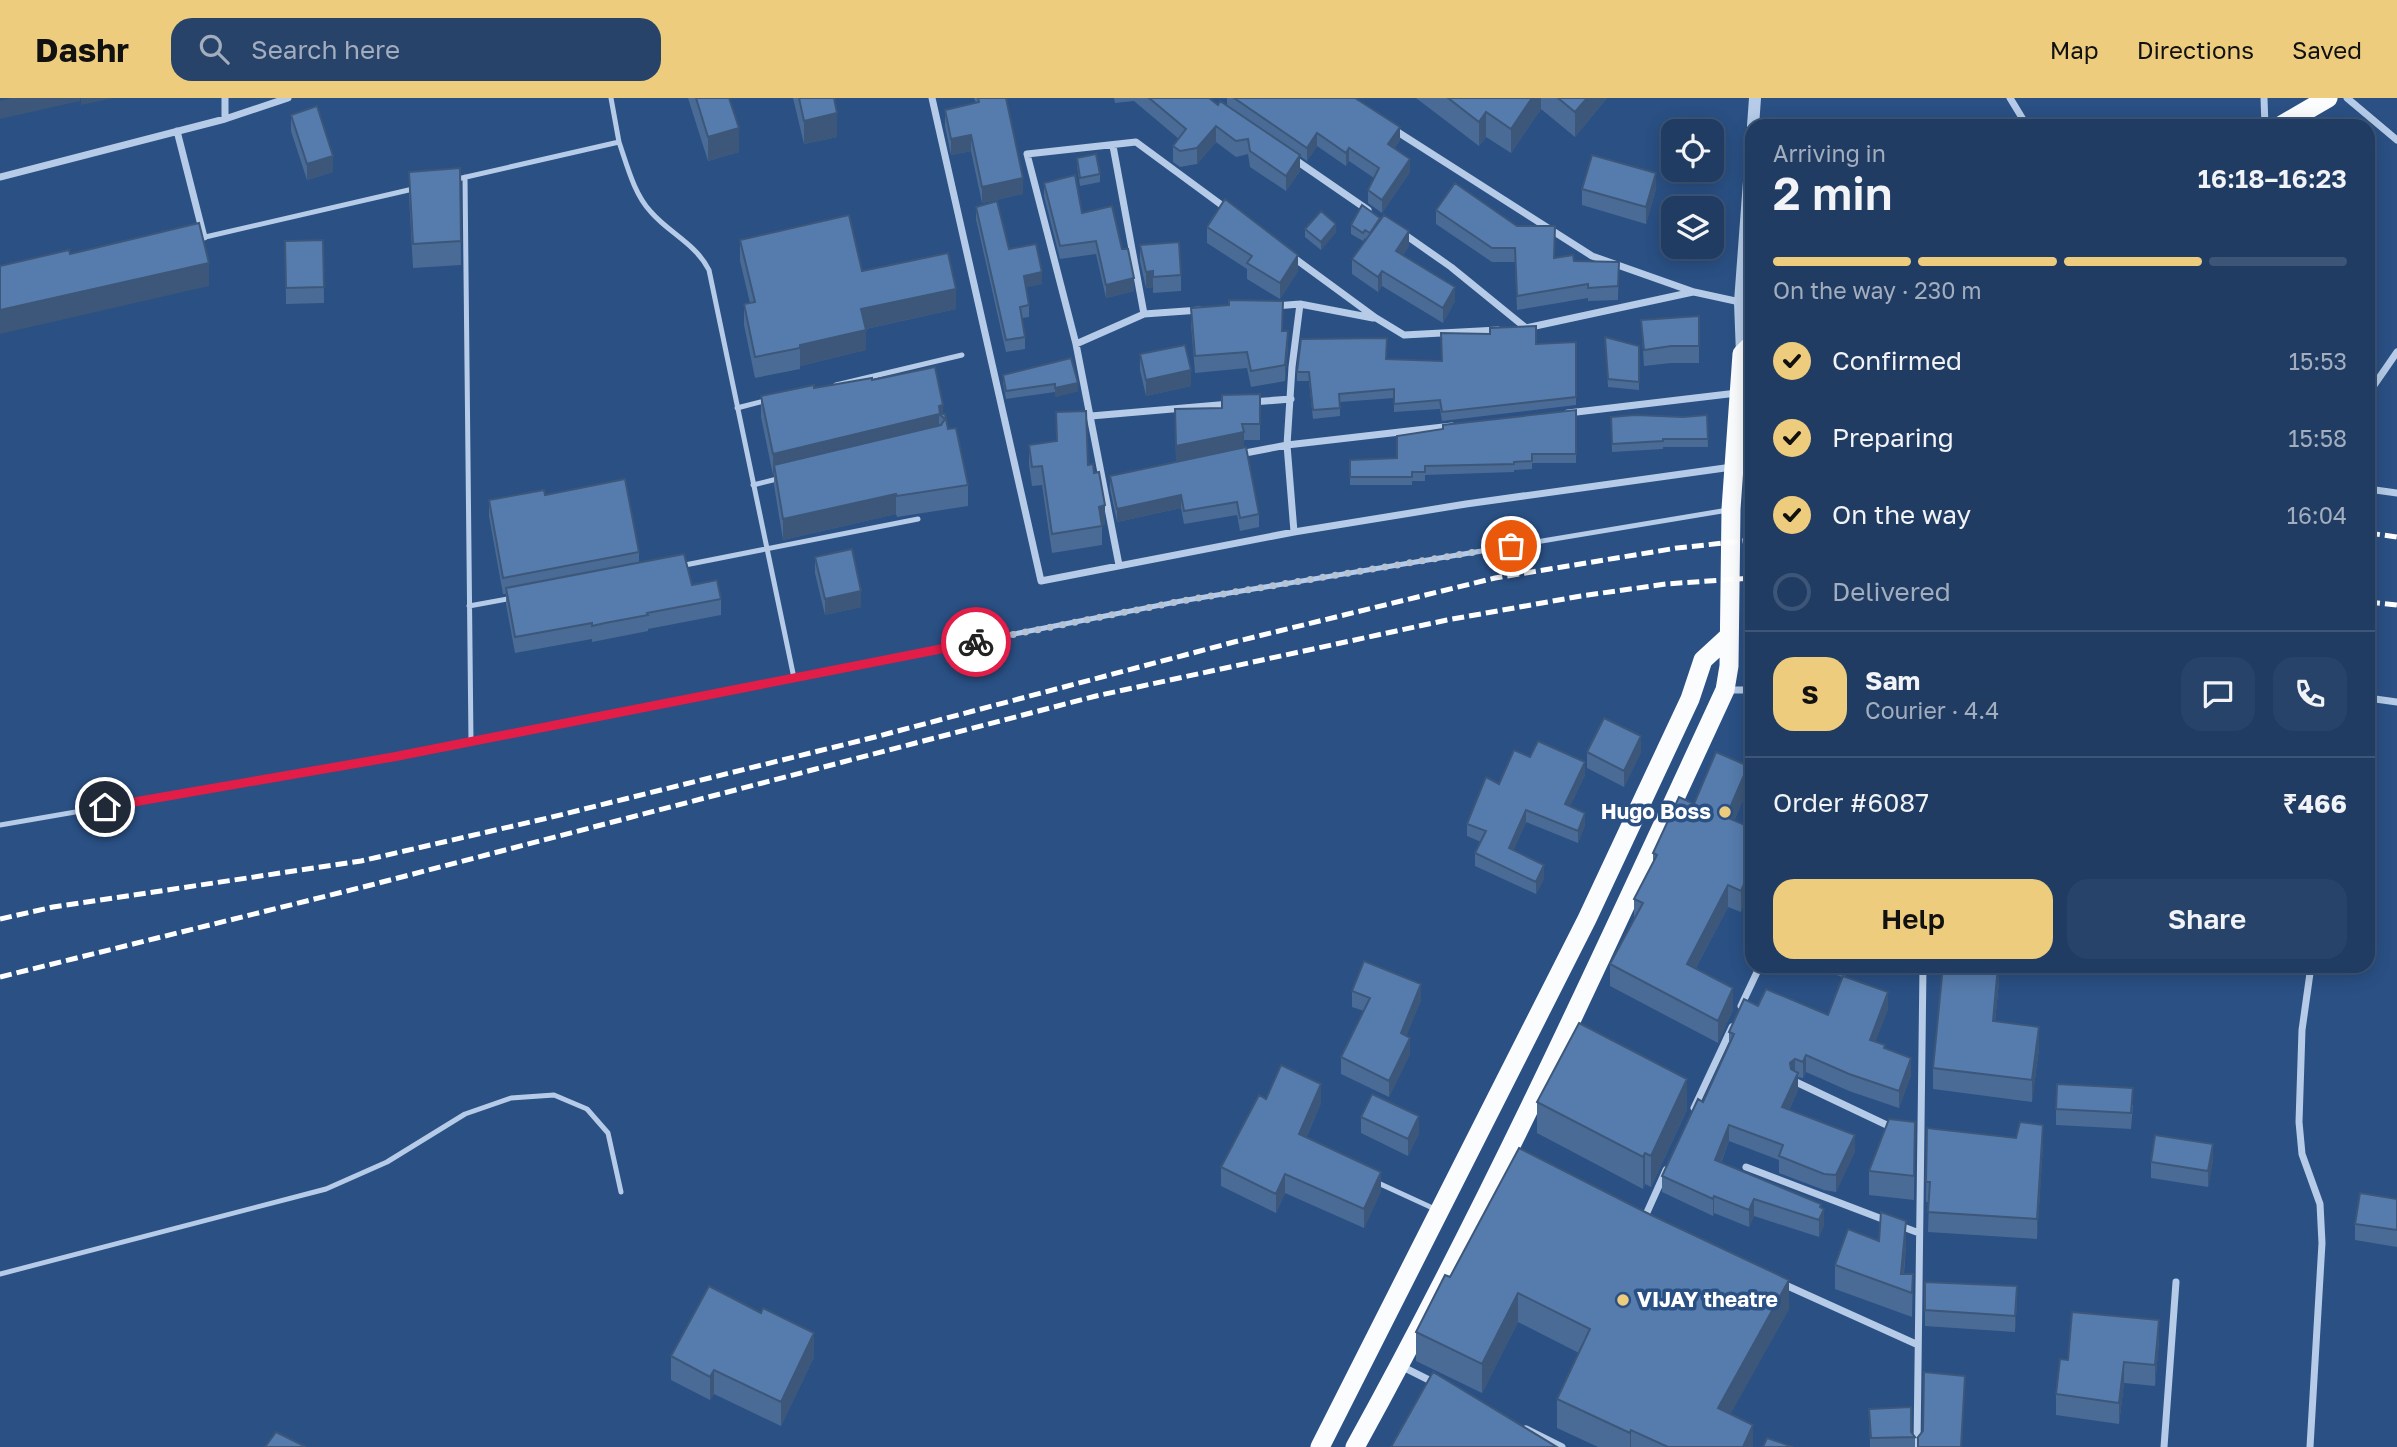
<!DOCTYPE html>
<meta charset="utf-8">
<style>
body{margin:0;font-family:"Golos Text",sans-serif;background:#284369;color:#f1f3f6;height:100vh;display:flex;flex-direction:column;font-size:26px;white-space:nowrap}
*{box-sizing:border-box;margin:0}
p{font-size:23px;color:#a2adbe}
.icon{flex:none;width:38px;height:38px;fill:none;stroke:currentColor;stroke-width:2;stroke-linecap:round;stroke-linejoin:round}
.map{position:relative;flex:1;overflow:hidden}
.details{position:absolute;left:1745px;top:21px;width:630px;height:854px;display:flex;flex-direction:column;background:#203c63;border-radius:21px;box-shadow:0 4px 18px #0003,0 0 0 2px #3d5678}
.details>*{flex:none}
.tools{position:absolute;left:1661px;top:21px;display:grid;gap:14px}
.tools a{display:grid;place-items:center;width:63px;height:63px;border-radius:14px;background:#203c63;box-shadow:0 4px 18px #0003,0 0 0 2px #3d5678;font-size:35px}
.pin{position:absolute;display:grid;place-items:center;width:60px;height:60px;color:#fff;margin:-30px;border:4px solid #fff;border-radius:50%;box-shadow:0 2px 7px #0007}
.courier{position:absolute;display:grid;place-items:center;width:70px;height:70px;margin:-35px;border:5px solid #e11d48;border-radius:50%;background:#fff;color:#222;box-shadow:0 2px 9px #0007}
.head em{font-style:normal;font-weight:600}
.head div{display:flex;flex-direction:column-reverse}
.head{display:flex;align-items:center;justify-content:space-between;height:119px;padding:0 28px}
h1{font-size:46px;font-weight:600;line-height:52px}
.bar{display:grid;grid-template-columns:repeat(4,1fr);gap:10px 7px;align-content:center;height:84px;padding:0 28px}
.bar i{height:9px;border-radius:5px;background:#3d5678}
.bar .on{background:#edcd7d}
.bar p{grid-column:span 4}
.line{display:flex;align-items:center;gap:18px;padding:0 28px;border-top:2px solid #3d5678}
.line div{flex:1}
.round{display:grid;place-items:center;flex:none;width:74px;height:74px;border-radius:21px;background:#284369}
ol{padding:0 28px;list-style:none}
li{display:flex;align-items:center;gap:21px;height:77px}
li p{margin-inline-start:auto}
li .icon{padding:7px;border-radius:50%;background:#edcd7d;color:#111;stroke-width:4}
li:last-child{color:#a2adbe}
li i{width:38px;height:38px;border:4px solid #3d5678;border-radius:50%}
.action{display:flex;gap:14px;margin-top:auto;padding:14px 28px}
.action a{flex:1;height:80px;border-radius:21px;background:#edcd7d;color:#111;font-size:28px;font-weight:600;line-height:80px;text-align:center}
.action a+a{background:#284369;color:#f1f3f6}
header{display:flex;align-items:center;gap:42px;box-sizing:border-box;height:98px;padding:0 35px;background:#edcd7d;color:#111}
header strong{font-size:33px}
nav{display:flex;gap:38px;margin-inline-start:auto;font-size:24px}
.search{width:490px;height:63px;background:#284369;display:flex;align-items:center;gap:18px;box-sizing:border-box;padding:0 24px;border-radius:21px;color:#a2adbe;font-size:26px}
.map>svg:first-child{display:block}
</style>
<header>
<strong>Dashr</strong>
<div class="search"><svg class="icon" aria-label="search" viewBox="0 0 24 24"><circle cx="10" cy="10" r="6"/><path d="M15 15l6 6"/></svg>Search here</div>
<nav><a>Map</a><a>Directions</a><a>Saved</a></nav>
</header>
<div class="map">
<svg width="2397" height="1349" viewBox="0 0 2397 1349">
<rect width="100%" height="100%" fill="#2a5084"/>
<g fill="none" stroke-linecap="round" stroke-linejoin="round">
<path stroke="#b5cbe7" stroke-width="5" d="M619 44C627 67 634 96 651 114 669 135 696 146 709 172L794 580
M465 79 471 644
M453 82 619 44 611 0
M201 140 413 91
M836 287 962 257
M737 310 768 302
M753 387 781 380
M680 468 918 421
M469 508 513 500
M0 727 393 659 1181 503 1728 412
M1376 1084 1437 1112
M0 1176 326 1091 387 1064 465 1016 511 1000 554 997 587 1011 608 1035 621 1094"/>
<path stroke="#b5cbe7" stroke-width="7" d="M225 0V21
M932 0 1041 483 1294 434 1466 406 1732 369
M2010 0 2027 28
M2264 0 2265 28
M2347 0 2397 42
M1393 31 1592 158 1694 194 1740 204
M177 33 204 139
M1113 48 1144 216 1200 212
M1294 61 1368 112
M0 79 225 21 288 0
M1404 136 1451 169 1526 230 1520 231
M1290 157 1376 220 1404 237 1498 232
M1300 206 1292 269 1287 347 1452 328
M1275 208 1300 206 1373 220
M1526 230 1693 194
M1076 246 1144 216
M2368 296 2397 254
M1252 304 1291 301
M1568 315 1737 295
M1091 318 1230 306
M1240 356 1287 347 1294 434
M2368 391 2397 395
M1119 467 1076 246 1027 56 1136 44 1227 111
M1725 592H1752
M2368 600 2397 604
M1741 908 1758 872
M1796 984 1893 1030
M1694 1010 1732 929
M1746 1069 1919 1135
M1644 1121 1666 1072
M1781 1185 1916 1246
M1401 1268 1437 1286
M1526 1331 1562 1349
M1917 1349 1923 868
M2164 1349 2176 1184
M2310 1349 2322 1145 2320 1106 2302 1056 2299 1024 2302 932 2311 868"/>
<path stroke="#b5cbe7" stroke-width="12" d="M1753 28 1755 0
M1742 256 1740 204 1752 43"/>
<path stroke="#fafcfe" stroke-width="19" d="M2280 28 2328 0
M1320 1349 1587 821 1690 601 1703 562 1728 539
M1355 1349C1491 1103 1607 847 1725 592L1729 568 1731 411 1742 256 1752 246"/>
<path stroke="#fff" stroke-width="5" stroke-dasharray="12 5" stroke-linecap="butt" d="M2368 435 2397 439
M2368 504 2397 507
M0 821 53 809 361 763 548 720 875 639 1234 544 1495 480 1677 450 1752 442
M0 879 371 787 1096 598 1447 522 1581 498 1666 486 1752 480"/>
</g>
<path fill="#4a6b95" d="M688 0H729L739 54 708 63Z
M793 0H834L837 39 804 46Z
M974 0H1006L1023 96 982 105 971 53 951 57 945 28V12L976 5Z
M1114 0H1209L1218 7 1227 8V0H1355L1400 42 1394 51 1410 74 1382 115 1368 105V92L1374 80 1349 63 1346 68 1317 48 1307 63 1300 58V73L1286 93 1250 69 1248 56 1236 59 1216 44 1197 66 1180 69 1173 64V48L1179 41 1134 3 1115 5Z
M1416 0H1607L1575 39 1541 11 1511 55 1486 39 1479 48Z
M291 17 333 74 307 82 291 33Z
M1077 60 1100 76V84L1080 88 1077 68Z
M460 70 461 167 413 170 409 98V74Z
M1044 85 1082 115 1122 151 1134 193 1106 200 1096 156 1060 161 1044 98Z
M1582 91H1656L1646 126 1582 107Z
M976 109 1009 151 1042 186 1026 189 1029 207V219L1022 220 1025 239V251L1006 254 976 121Z
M1436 112 1554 160 1574 163 1619 164 1618 202 1588 203V200L1517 212 1515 164H1492L1436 126Z
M1351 127 1409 148 1403 157 1455 203 1443 225 1382 188 1378 194 1352 176V161L1366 141 1365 140 1363 143 1351 136Z
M1207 129 1298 173 1280 201 1247 181V171L1207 145Z
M1305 131 1336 134 1321 152 1305 139Z
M323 142 324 205 286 206 285 143Z
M740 142 862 173 956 211 866 231V252L800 268V271L755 280 744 227V206L750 205 740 163Z
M1140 147 1181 177V193L1153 195V189L1146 190 1140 163Z
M1191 210 1288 249 1285 283 1251 289 1247 270 1195 275 1191 226Z
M1699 218V265H1671L1644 268 1641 222Z
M1605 239 1639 248V292L1608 289Z
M1576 244V307L1442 323 1440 311 1394 314V300L1340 304V318L1313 321 1309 283H1297V274L1386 261 1442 263 1536 246Z
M1140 256 1191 288 1146 298 1140 272Z
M1071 260 1078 293 1055 299V294L1006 301 1003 285V277Z
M872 282 943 316 968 387V408L897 419 896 416 783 442 774 387V376L773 377 761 319V298Z
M1260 296V342H1244V349L1259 416V429L1240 433 1237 417 1184 426 1181 410 1117 424 1110 391V378L1176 364 1175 311 1222 310Z
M1576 312V365H1532V371L1514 372V374L1425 377V383H1412V387H1350V362L1397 360Z
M1707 317 1708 349H1663V351L1612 354 1611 319H1683Z
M1029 347 1088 367 1105 427H1102V447L1052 455 1042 387 1032 388 1029 366Z
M545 397 639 454V465L721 501V517L648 531V533L592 544V541L515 555 506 506V496H503L489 418V402Z
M815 459 861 509 825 517 815 475Z
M1587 654H1641L1624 689 1587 670Z
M1530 659 1585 677 1570 708 1585 727 1578 745 1526 724 1513 753 1544 780 1536 796 1475 768V755L1481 744 1467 738V726L1499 686Z
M1748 690 1734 723 1752 730 1741 814 1728 809 1696 870 1733 912 1718 945 1610 888V866L1634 821V801L1653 765V755L1694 706Z
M1812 868H1849L1845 879 1888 911 1875 944 1885 951 1911 977 1899 1010 1849 993 1806 974 1803 980 1798 979V992L1789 1012 1855 1053 1836 1094 1824 1092 1779 1075V1062L1729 1043 1721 1065 1821 1109 1824 1127 1819 1139 1754 1118 1749 1129 1714 1115 1713 1118 1662 1094V1078L1703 1004 1729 947V934L1758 908 1828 917 1842 879Z
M1999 883 1995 924 2039 950 2032 1004 1933 991V970Z
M1352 893 1421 902 1406 938 1410 956 1389 999 1341 976V959L1364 913 1352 909Z
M1266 1001 1321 1005 1306 1040 1381 1093 1364 1130 1285 1095 1276 1115 1221 1088V1069Z
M1537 1004 1687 1012 1651 1089 1645 1086 1643 1091 1537 1035Z
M2133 1007 2131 1031 2056 1027V1011Z
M1361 1019 1419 1035 1408 1058 1361 1035Z
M1915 1024 1914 1102 1869 1097V1073Z
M1927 1030 2043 1046 2037 1141 1928 1134 1929 1104H1926Z
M2213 1062 2208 1089 2151 1080V1064Z
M2397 1101V1149L2355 1142V1126Z
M1879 1143 1906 1147 1904 1176H1913L1912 1219 1835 1191V1167Z
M1450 1179 1789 1211 1730 1316 1753 1349H1598L1557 1330V1301L1579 1255 1518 1224 1482 1295 1416 1263V1234Z
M1925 1184 2017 1204 2015 1234 1925 1228Z
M2159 1243 2155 1288 2124 1285 2119 1326 2056 1317V1296L2068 1262Z
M671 1258 814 1259 781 1328 714 1296 710 1302 671 1282Z
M1869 1311 1911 1334 1915 1339V1349H1870Z"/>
<path fill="#3c5779" d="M11 0H80V3L0 21V3Z
M81 0H114L81 7Z
M1532 0H1541V11L1511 55V31Z
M1587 0H1607L1575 39V14Z
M1486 14V39L1479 48V24Z
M837 15V39L804 46V23Z
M1216 28V44L1197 66V50Z
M1400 29V42L1388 59V46Z
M739 30V54L708 63V39Z
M1317 35V48L1307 63V50Z
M971 37V53L951 57V41Z
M1349 50V63L1346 68V55Z
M1300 57V73L1286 93V78Z
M333 58V74L307 82V66Z
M1410 61V74L1382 115V102Z
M1656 75V91L1646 126V109Z
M1023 80V96L982 105V89Z
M1336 126V134L1321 152V144Z
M1409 133V148L1396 168V153Z
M1298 157V173L1280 201V185Z
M209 165V188L0 236V212Z
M1153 173V189L1146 190V174Z
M1382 173V188L1378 194V179Z
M1042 174V186L1024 190V178Z
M1134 180V193L1106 200V187Z
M1455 189V203L1443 225V210Z
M956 191V211L861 232V211Z
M866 232V252L800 268V247Z
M1288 233V249L1285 283V267Z
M1191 272V288L1146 298V282Z
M1078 285V293L1055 299V290Z
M943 307V319L939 317V308Z
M939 316V337L774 367V376L773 377V356Z
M1244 334V350L1176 364V348Z
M896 396V416L783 442V421Z
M1181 397V410L1117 424V411Z
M1105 407V427L1099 428V409Z
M861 493V509L825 517V501Z
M1641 638V654L1624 689V673Z
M1585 664V677L1565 719V706Z
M1748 668V690L1726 741V719Z
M1526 712V724L1509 763V750Z
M1585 715V727L1578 745V733Z
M1544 767V780L1536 796V784Z
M1752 768V789L1741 814V793Z
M1728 787V809L1687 887V866Z
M1845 868H1849L1845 880Z
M1999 868V883L1993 944V923Z
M1421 886V902L1401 952V935Z
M1733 890V912L1718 945V923Z
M1888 894V911L1870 958V942Z
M2039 929V950L2032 1004V982Z
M1410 940V956L1389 999V983Z
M1806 957V974L1803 980V964Z
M1911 960V977L1899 1010V993Z
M1795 961V978L1790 982V965Z
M1798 975V992L1782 1026V1009Z
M1687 981V1012L1651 1089V1058Z
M1321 986V1005L1299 1055V1036Z
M1419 1018V1035L1408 1058V1041Z
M1729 1027V1043L1715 1079V1062Z
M2043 1027V1046L2037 1141V1121Z
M1855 1037V1053L1836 1094V1077Z
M2213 1046V1062L2208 1089V1073Z
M1645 1055V1086L1643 1091V1059Z
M1381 1074V1093L1364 1130V1111Z
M1285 1076V1095L1276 1115V1096Z
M1714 1098V1115L1713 1118V1101Z
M1754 1101V1118L1749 1129V1112Z
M1821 1106V1117L1824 1111V1127L1819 1139V1122Z
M1906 1123V1147L1902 1191 1901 1176Z
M1789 1182V1211L1718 1339V1310Z
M2017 1188V1204L2015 1234V1218Z
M1518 1195V1224L1482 1295V1266Z
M2159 1222V1243L2155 1288V1267Z
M814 1235V1259L781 1328V1304Z
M2124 1264V1285L2119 1326V1305Z
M714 1272V1296L710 1302V1279Z
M1965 1278 1962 1349H1961Z
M1753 1327V1349H1743Z
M1631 1332V1349H1630V1335Z"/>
<path fill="#567cad" stroke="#3c5779" stroke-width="2" d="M696 0H729L739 30 708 39Z
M799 0H834L837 15 804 23Z
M978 0H1006L1023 80 982 89 971 37 951 41 945 12 979 4Z
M1149 0H1209L1218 7 1220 3 1300 57 1286 78 1250 53 1248 41 1236 43 1216 28 1197 50 1180 53 1173 48 1186 31Z
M1234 0H1355L1400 29 1388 46 1410 61 1382 102 1368 92 1379 70 1349 50 1346 55 1317 35 1307 50Z
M1448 0H1532L1511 31 1486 14 1479 24Z
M1558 0H1587L1575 14Z
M317 8 333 58 307 66 291 17Z
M1096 56 1100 76 1080 80 1077 60Z
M1592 57 1656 75 1646 109 1582 91Z
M460 70 461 143 413 146 409 74Z
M1075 77 1082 115 1112 108 1122 151H1128L1134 180 1106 187 1096 143 1060 148 1044 85Z
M1455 85 1517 128H1555L1554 160 1573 157 1574 163 1619 164 1618 188 1588 190V186L1517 198 1515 150H1492L1436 112Z
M1225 101 1298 157 1280 185 1247 165 1252 158 1207 129Z
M997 103 1009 151 1036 146 1042 174 1024 178 1029 207 1020 209 1025 239 1006 242 976 109Z
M1362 107 1380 120 1370 135 1365 132 1363 135 1351 127Z
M1321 113 1336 126 1321 144 1305 131Z
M849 117 862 173 948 155 956 191 861 211 866 232 800 247V250L755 259 744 206 755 204 740 142Z
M1384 117 1409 133 1396 153 1455 189 1443 210 1382 173 1378 179 1352 161Z
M199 125 209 165 0 212V168L69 152 70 156Z
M323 142 324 189 286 190 285 143Z
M1179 144 1181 177 1153 179V173L1146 174 1140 147Z
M1229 202 1283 203 1282 233H1288L1285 267 1251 273 1247 254 1195 258 1191 210 1229 207Z
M1699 218V248H1671L1644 252 1641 222Z
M1536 228V246L1576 244V299L1442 314 1440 302 1394 306V291L1339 296 1340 310 1313 312 1309 274H1297L1301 241 1387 240 1386 261 1442 263 1441 235 1490 236V230Z
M1605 239 1639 248V284L1608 281Z
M1185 247 1191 272 1146 282 1140 256Z
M1071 260 1078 285 1055 290V286L1006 293 1003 277Z
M935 269 943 307 939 308 940 316H945L948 331 956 330 968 387 897 398 896 396 783 421 774 367 941 327 945 321 939 316 773 356 761 298 814 287V290L872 280V282Z
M1260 296V326H1242L1244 334 1176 348 1175 311 1222 310V297Z
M1576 312V356H1532V363L1514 364V366L1425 368V374H1412V379H1350V362L1397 360V338L1443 331V327Z
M1086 313 1088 367 1093 366 1094 375 1099 374 1105 407 1099 409 1102 428 1052 436 1042 368 1032 369 1029 347 1057 343 1056 314Z
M1635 317 1683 319 1707 317 1708 341H1663V343L1612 346 1611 319Z
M1246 349 1259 416 1240 420 1237 404 1184 413 1181 397 1117 411 1110 378Z
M625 381 639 454 503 480 489 402 544 392 545 397Z
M852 451 861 493 825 501 815 459Z
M684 456 692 487 717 482 721 501 647 515 648 517 605 525 592 528V525L515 539 506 490Z
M1604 620 1641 638 1624 673 1587 654Z
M1538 643 1585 664 1565 706 1585 715 1578 733 1526 712 1509 750 1544 767 1536 784 1475 755 1486 733 1467 726 1486 679 1499 686 1514 652 1530 659Z
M1716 654 1748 668 1726 719 1752 730V768L1741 793 1728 787 1687 866 1733 890 1718 923 1610 866 1643 805 1634 801 1657 757 1653 755 1679 699 1694 706Z
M1364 863 1421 886 1401 935 1410 940 1389 983 1341 959 1370 900 1352 893Z
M1943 868H1998L1993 923 2039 929 2032 982 1933 970Z
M1843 878 1888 894 1870 942 1885 947 1884 950 1911 960 1899 993 1849 976 1806 957 1803 964 1795 961 1790 965 1791 971 1798 975 1782 1009 1855 1037 1836 1077 1824 1076 1779 1058 1783 1047 1729 1027 1715 1062 1821 1106 1820 1109 1824 1111 1819 1122 1754 1101 1749 1112 1714 1098 1713 1101 1662 1078 1698 1001 1703 1004 1734 936 1729 934 1744 901 1758 908 1766 891 1828 917Z
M1579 925 1687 981 1651 1058 1645 1055 1643 1059 1537 1004Z
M1281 967 1321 986 1299 1036 1381 1074 1364 1111 1285 1076 1276 1096 1221 1069 1259 997 1266 1001Z
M2057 986 2133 990 2131 1015 2056 1011Z
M1372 996 1419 1018 1408 1041 1361 1019Z
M1889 1021 1915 1024 1914 1078 1869 1073Z
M2020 1024 2043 1027 2037 1121 1928 1114 1930 1084H1926L1927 1030 2016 1040Z
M2155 1037 2213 1046 2208 1073 2151 1064Z
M1519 1050 1649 1116 1789 1182 1718 1310 1753 1327 1743 1349H1668L1631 1332 1630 1335 1557 1301 1590 1231 1518 1195 1482 1266 1416 1234 1445 1177 1450 1179Z
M2360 1095 2397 1101V1132L2355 1126Z
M1881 1114 1906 1123 1901 1176H1913L1912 1195 1835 1167 1848 1131 1879 1143Z
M1925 1184 2017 1188 2015 1218 1925 1212Z
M709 1188 761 1215 763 1210 814 1235 781 1304 714 1272 710 1279 671 1258Z
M2072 1214 2159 1222 2155 1267 2124 1264 2119 1305 2056 1296 2060 1261 2068 1262Z
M1433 1274 1557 1349H1391Z
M1924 1274 1965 1278 1961 1349H1918V1339L1923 1333Z
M1911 1309V1334L1915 1339 1871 1340 1869 1311Z
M276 1334 306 1349H265Z
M1767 1340 1793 1349H1763Z"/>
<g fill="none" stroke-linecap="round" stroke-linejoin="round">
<path stroke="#b4c2d4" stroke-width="7" stroke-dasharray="0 12.6" d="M976 544 1181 503 1511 448"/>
<path stroke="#e11d48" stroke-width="9" d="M105 709 393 659 976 544"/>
</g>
<g fill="#edcd7d" stroke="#2a5084" stroke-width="2.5">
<circle cx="1725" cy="714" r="7"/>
<circle cx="1623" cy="1202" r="7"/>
</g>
<g text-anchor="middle" stroke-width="7" stroke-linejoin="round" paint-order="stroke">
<g font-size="21" font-weight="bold" fill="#fff" stroke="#2a5084" text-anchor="end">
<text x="1711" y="721">Hugo Boss</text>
<text x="1637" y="1209" text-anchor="start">VIJAY theatre</text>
</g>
</g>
</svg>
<div class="tools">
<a><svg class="icon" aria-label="locate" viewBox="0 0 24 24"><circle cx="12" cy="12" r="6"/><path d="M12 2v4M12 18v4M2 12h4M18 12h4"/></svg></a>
<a><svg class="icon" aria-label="layers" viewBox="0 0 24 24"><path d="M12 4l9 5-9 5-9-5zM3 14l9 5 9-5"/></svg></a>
</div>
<div class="pin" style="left:1511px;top:448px;background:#ea580c"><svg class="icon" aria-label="bag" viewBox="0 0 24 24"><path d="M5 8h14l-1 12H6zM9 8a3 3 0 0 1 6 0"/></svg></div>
<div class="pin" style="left:105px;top:709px;background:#1f2937"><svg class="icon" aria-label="home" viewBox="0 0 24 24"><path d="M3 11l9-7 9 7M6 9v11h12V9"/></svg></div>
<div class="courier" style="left:976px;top:544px"><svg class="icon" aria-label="bike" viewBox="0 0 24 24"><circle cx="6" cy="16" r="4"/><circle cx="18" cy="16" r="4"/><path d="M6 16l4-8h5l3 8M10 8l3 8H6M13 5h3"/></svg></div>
<section class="details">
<div class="head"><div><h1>2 min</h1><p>Arriving in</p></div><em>16:18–16:23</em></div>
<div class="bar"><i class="on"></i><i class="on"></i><i class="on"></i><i></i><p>On the way · 230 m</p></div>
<ol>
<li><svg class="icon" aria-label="check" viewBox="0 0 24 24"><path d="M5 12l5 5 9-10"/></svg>Confirmed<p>15:53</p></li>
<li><svg class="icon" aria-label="check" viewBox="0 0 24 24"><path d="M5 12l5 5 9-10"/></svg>Preparing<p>15:58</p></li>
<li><svg class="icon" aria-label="check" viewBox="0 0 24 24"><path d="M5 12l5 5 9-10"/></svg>On the way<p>16:04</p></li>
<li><i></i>Delivered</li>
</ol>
<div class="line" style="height:126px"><b class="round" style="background:#edcd7d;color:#111">S</b><div><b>Sam</b><p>Courier · 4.4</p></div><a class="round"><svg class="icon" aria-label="chat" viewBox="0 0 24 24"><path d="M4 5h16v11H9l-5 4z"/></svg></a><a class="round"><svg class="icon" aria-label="phone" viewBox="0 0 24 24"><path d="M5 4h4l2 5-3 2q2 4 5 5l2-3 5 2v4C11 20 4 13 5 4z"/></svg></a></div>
<div class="line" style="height:91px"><div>Order #6087</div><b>₹466</b></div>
<div class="action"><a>Help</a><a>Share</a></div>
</section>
</div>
